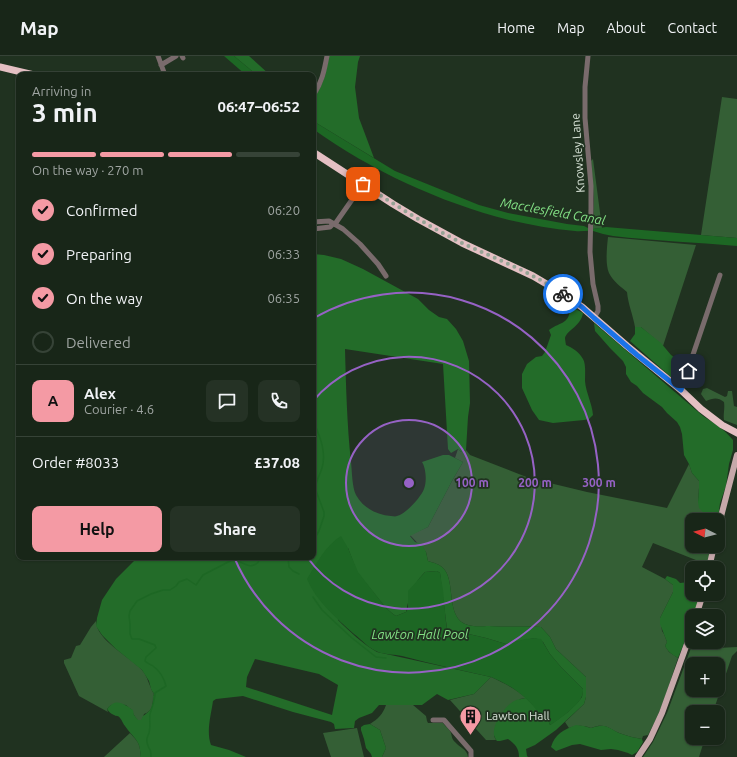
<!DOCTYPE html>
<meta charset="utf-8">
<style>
body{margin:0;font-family:Ubuntu,sans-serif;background:#253225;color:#f1f3f6;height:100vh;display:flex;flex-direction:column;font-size:15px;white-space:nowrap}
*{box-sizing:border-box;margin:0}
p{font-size:13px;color:#9fa5a2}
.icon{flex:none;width:22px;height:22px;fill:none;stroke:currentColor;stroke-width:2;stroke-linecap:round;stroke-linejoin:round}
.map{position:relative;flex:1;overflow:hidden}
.panel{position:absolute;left:16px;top:16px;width:300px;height:488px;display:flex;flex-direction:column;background:#182618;border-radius:8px;box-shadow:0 1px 3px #0004,0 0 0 1px #364337}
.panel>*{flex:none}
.needle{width:26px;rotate:276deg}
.fabs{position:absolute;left:685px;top:457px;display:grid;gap:8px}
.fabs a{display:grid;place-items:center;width:40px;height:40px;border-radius:8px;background:#182618;box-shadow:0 1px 3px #0004,0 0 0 1px #364337;font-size:20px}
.pin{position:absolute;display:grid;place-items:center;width:34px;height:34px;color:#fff;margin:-17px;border-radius:8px;box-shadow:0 2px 6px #0006}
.courier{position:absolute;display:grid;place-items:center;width:40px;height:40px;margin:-20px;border:3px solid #1a73e8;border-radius:50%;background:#fff;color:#222;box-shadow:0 1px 5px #0007}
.headline em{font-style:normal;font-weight:700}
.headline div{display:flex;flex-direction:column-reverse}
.headline{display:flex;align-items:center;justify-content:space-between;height:68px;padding:0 16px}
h1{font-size:26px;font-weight:700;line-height:30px}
.bar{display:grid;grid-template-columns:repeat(4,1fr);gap:6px 4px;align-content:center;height:48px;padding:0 16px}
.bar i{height:5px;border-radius:3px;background:#364337}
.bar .current{background:#f49aa4}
.bar p{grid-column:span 4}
.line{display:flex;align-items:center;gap:10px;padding:0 16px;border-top:1px solid #364337}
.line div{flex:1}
.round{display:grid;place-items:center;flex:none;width:42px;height:42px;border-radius:8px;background:#253225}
ol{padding:0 16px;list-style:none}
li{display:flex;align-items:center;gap:12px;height:44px}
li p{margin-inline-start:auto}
li .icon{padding:4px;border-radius:50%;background:#f49aa4;color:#111;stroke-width:4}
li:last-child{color:#9fa5a2}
li i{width:22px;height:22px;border:2px solid #364337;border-radius:50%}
.primary-button{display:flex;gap:8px;margin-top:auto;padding:8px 16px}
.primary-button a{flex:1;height:46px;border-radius:8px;background:#f49aa4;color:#111;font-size:16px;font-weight:700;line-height:46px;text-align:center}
.primary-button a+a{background:#253225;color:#f1f3f6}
header{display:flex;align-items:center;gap:24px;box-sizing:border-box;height:56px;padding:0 20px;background:#182618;border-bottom:1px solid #364337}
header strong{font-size:19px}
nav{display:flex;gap:22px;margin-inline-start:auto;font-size:14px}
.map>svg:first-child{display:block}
</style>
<header>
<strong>Map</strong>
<nav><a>Home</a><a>Map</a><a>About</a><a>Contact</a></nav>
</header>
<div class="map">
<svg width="737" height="701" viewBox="0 0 737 701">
<rect width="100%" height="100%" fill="#203220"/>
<path fill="#345f35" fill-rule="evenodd" d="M722 41 737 43V182L701 179Z
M593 103 602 172 593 173 594 143 591 105Z
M608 181 696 189 663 290 641 271H635C633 259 628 248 627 236 621 231 613 225 609 217 605 208 607 191 608 181Z
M707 332 725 341 727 340 728 335H732L734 350 737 351V369L724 364C723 358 725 353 724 346 718 341 713 342 706 345L701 338 703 333Z
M458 393 461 396 466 394 470 399 529 422 587 436 667 452 689 408 692 417 699 425V432L698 446 718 462V464H692V490H712L709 505 706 508 653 487 642 511 665 523 673 529V536L660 562 662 575 664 578 667 586 665 590 669 596 678 602C669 628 662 655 648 679L643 680 642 683C635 682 628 680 622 678 609 674 607 666 591 672 583 669 577 669 569 672L565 666 584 648 586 641V621L556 593 550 581 541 571C524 570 507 571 489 570 483 570 474 571 468 569 445 563 456 526 444 513 440 508 434 507 428 505L426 496 410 479 428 471 452 425 463 406 455 402Z
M96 565C96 584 130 601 142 614 148 621 149 630 154 638L153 640C153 648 153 655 144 658L142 664 138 665 134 659 131 653 129 652 126 649C118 648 112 646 107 653L108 656 79 640 64 607V604L71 602 76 590 80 589 91 571Z
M737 591V595L732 600 713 656H692V682H705L699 701H643L653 686 667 657 691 592 698 593ZM692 608H718V634H692Z
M491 621C504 627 516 633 526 642L520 643 494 680 496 684H486L450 644 474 638Z
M386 649H413L426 660 427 665 428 667H443C445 670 450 674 451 677 452 681 452 683 455 686 460 692 467 693 468 701H382L386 692 380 674 370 668C378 663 383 658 386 649Z
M357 672 364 701H331L323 677Z
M130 677C138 686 141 688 140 701H104Z"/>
<path fill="#236c29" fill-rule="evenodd" d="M234 0H249L270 19H257Z
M329 0H360L358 6 355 31 359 62 374 102 313 65V43L320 32 325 20Z
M313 198 324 199 341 203 363 213 418 243 429 254 439 261 447 263 456 273 463 285 469 305 470 347 468 361 466 394 461 396 458 393 451 397 448 393 443 308 345 293C346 331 347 368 351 406 352 415 352 431 356 439 363 452 377 459 391 460 393 460 395 461 397 460 406 458 421 441 424 433 427 426 426 412 422 406L443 399H449L463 406 452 425 428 471 410 480 415 486 422 488 426 496 428 505C434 507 440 508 444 513 456 526 445 563 468 569 474 571 483 570 489 570 507 571 524 570 541 571L550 581 556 593 586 621V641L584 648 556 674 535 689 526 693 527 700 528 701H519C519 692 515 688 508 683L500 685H497C496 684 494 680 494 679 492 668 505 650 514 645 518 643 522 643 526 642L537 653 543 663H548L550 669 568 656 578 646 582 641 583 633 561 611 550 598 543 586 535 582 506 588 486 582 447 573 440 517 437 515 425 516C417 524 410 535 408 547 407 550 407 552 406 556L396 560 393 558 386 552 357 516 348 492 338 564C349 575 363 588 377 596L491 621 474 638 448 644 437 638 422 649H379L372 657 359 662 355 665 354 672 335 673 334 668 331 666 293 656 243 640 216 643 213 645C211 659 206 676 211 689L229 694 246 701H140C142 685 133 682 125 670 123 668 122 664 120 662 118 659 117 661 114 659 111 658 109 656 107 653 116 641 124 648 133 654L134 659 138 664H141L143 660C151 654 154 651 153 640L154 638 151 633 149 625 142 614 116 593 102 579 96 570 97 562 102 544 116 523 134 505 143 501H313ZM255 603 319 618 338 629 332 659 246 631 247 621Z
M570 250 583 257C581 270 567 274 565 282 565 283 566 289 566 289 573 292 579 296 583 303 586 308 585 318 585 325 586 337 592 347 593 359L589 363 584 364 553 367 539 364 532 354 522 332V318L527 308 536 301 542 300 545 296 551 279 549 274C561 265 570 269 570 250Z
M594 267 703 360C714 367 725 374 733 384V394L729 408 726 430 720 447 718 462 708 461 699 452 698 446 699 432V425L692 417 689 408 684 399 682 378 680 371 677 366 667 357 662 351 643 337 637 330 631 326 626 318V311L623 305 610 292 595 275Z
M635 271H641L661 287 671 299 677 303 688 308C686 313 685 322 679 325L672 322 630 285 635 278Z
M667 520 676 523 680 527 689 526 692 524V538H700L694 560H692V567L678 602C673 599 668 596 665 590L667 586 660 568V562L673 536V529L665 523Z
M370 668 380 674 386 692 382 701H372L371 698 366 692 364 683 361 674V671L364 669Z
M576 669 584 670 591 672C608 666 608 673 622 678 628 680 635 682 642 683L643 686 637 696 632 699 628 697 618 694 611 693 601 694 580 688 572 689 556 695 551 691C555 678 563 674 576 669Z"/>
<path fill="#1d6724" d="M224 0H234L257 19H246Z
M313 65 395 115 479 149 508 157 567 168 584 170 588 172 593 173 606 171 737 182V190C696 186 654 185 613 180 606 179 600 177 593 175 587 174 581 176 575 175 553 173 531 169 509 164 439 146 372 115 313 73Z
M341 480 348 492 358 516 386 552 393 558 396 560 406 556 408 552V535L425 516 437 515 440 517 443 534 446 566 447 573 486 582 506 588 525 583 535 582 541 583 550 598 561 611 583 633C583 635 583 637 582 640 579 649 559 664 550 669L548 664 543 663C530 643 513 630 491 621 461 614 432 608 402 600 394 598 386 599 378 596 368 592 362 584 354 578 336 562 316 545 307 523 316 508 326 489 341 480Z"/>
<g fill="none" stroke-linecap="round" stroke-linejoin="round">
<path stroke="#1d6724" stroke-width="1.5" d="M313 364C319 379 327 395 322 412 320 419 316 425 315 432L324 456V460L319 475 313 485
M287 501 295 504 298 501
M288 502 289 511 293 515 299 518
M313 541 322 554 339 570 352 582 376 601 386 602
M151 701C151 698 151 694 149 692 147 687 148 691 147 686 146 682 148 680 149 677 151 670 149 664 150 658 152 651 155 644 155 637L166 630C164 622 160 615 153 610 150 608 148 608 145 605L146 601 156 592 155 589 139 583H132L130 578V568L129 560 130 555 137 545 151 538 163 534H170L176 530 179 526 187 523 196 529 203 519 234 503C244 508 255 516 261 501"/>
<path stroke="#796b6c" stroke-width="5" d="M158 0 165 19
M182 0 183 2
M588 0 585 31V62L591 130V152L590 196 593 228 598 250V255L594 262
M161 9 176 0
M313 40C322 26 324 16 327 0
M313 166 329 165 343 173 360 188 378 208 386 220
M335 168 363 128
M313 173 330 171 333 168
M681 334 720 219
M433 664H444L471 695V701"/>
<path stroke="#c6a8aa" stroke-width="6" d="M718 472 737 399
M709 512 714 490
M696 560 703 538
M638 701 650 683 662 657 692 574"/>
<path stroke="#e4c0c3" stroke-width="7" d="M0 11 34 19
M313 96 393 148 418 163 462 187 533 220 555 233 582 251 627 290 681 334 701 353 722 369 737 377"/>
</g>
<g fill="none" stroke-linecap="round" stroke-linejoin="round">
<path stroke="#96a395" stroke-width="4" stroke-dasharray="0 7.2" d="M363 128C395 149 428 170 462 187 496 203 531 216 563 238"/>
<path stroke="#1a73e8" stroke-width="5" d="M563 238 582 251 594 262 637 299 681 334 688 315"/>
</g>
<circle cx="409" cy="427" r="63" fill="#9662c5" fill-opacity=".12"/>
<g fill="none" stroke="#9662c5" stroke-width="2">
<circle cx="409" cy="427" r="63"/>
<path d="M313 345A126 126 0 1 1 307 501"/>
<path d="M314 262A190 190 0 1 1 234 501"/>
</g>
<defs>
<symbol id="building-pin" viewBox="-11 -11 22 30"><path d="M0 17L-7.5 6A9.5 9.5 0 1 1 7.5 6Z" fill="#f49aa4" stroke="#203220"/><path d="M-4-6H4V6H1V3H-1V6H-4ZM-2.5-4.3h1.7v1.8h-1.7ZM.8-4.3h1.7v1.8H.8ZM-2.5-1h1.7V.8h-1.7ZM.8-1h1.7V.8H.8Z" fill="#111"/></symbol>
</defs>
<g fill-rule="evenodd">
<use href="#building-pin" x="458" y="648" width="25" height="34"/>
</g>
<g text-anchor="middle" stroke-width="3.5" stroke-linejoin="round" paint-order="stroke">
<g font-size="12" fill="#d5e0d4" stroke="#203220">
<text transform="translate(578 97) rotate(-94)" y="4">Knowsley Lane</text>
</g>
<g font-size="12" fill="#d5e0d4" stroke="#203220" text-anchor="start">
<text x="486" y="664">Lawton Hall</text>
</g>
<g font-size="13" font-style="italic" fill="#83e185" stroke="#203220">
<text transform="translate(553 155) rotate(10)" y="5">Macclesfield Canal</text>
<text x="420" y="583">Lawton Hall Pool</text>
</g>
</g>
<circle cx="409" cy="427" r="6" fill="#9662c5" stroke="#203220" stroke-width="2"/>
<g font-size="12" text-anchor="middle" font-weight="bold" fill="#9662c5" stroke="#203220" stroke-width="3.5" stroke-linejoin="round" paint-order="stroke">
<text x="472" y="431">100 m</text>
<text x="535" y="431">200 m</text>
<text x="599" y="431">300 m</text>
</g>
</svg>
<div class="fabs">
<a><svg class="needle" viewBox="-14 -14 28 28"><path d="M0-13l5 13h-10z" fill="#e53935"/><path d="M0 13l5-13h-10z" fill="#9fa5a2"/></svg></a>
<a><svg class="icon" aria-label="locate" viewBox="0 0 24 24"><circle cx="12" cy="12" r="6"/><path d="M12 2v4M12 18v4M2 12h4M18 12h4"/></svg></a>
<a><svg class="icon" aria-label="layers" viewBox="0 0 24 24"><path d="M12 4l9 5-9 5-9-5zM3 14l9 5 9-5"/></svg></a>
<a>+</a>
<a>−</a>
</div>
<div class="pin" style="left:363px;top:128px;background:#ea580c"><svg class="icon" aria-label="bag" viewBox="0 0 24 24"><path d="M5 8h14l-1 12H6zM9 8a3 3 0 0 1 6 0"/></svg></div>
<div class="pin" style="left:688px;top:315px;background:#1f2937"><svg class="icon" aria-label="home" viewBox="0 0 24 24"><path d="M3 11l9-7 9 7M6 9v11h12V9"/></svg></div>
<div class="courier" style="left:563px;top:238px"><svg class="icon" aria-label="bike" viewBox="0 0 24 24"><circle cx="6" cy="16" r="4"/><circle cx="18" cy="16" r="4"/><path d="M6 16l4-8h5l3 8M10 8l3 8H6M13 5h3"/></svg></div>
<section class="panel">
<div class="headline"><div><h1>3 min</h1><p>Arriving in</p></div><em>06:47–06:52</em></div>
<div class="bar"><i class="current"></i><i class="current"></i><i class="current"></i><i></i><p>On the way · 270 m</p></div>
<ol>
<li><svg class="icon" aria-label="check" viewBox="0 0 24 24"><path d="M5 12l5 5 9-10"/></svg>Confirmed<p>06:20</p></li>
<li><svg class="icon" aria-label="check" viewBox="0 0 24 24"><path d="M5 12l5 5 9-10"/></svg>Preparing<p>06:33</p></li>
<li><svg class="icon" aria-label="check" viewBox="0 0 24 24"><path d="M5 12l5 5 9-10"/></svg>On the way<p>06:35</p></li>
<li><i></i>Delivered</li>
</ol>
<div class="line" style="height:72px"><b class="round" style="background:#f49aa4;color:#111">A</b><div><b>Alex</b><p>Courier · 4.6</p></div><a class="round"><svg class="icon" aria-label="chat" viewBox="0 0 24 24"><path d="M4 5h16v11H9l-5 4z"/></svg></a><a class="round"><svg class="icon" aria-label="phone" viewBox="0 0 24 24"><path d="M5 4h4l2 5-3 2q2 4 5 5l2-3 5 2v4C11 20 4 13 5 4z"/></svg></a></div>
<div class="line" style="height:52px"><div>Order #8033</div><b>£37.08</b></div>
<div class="primary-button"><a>Help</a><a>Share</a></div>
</section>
</div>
